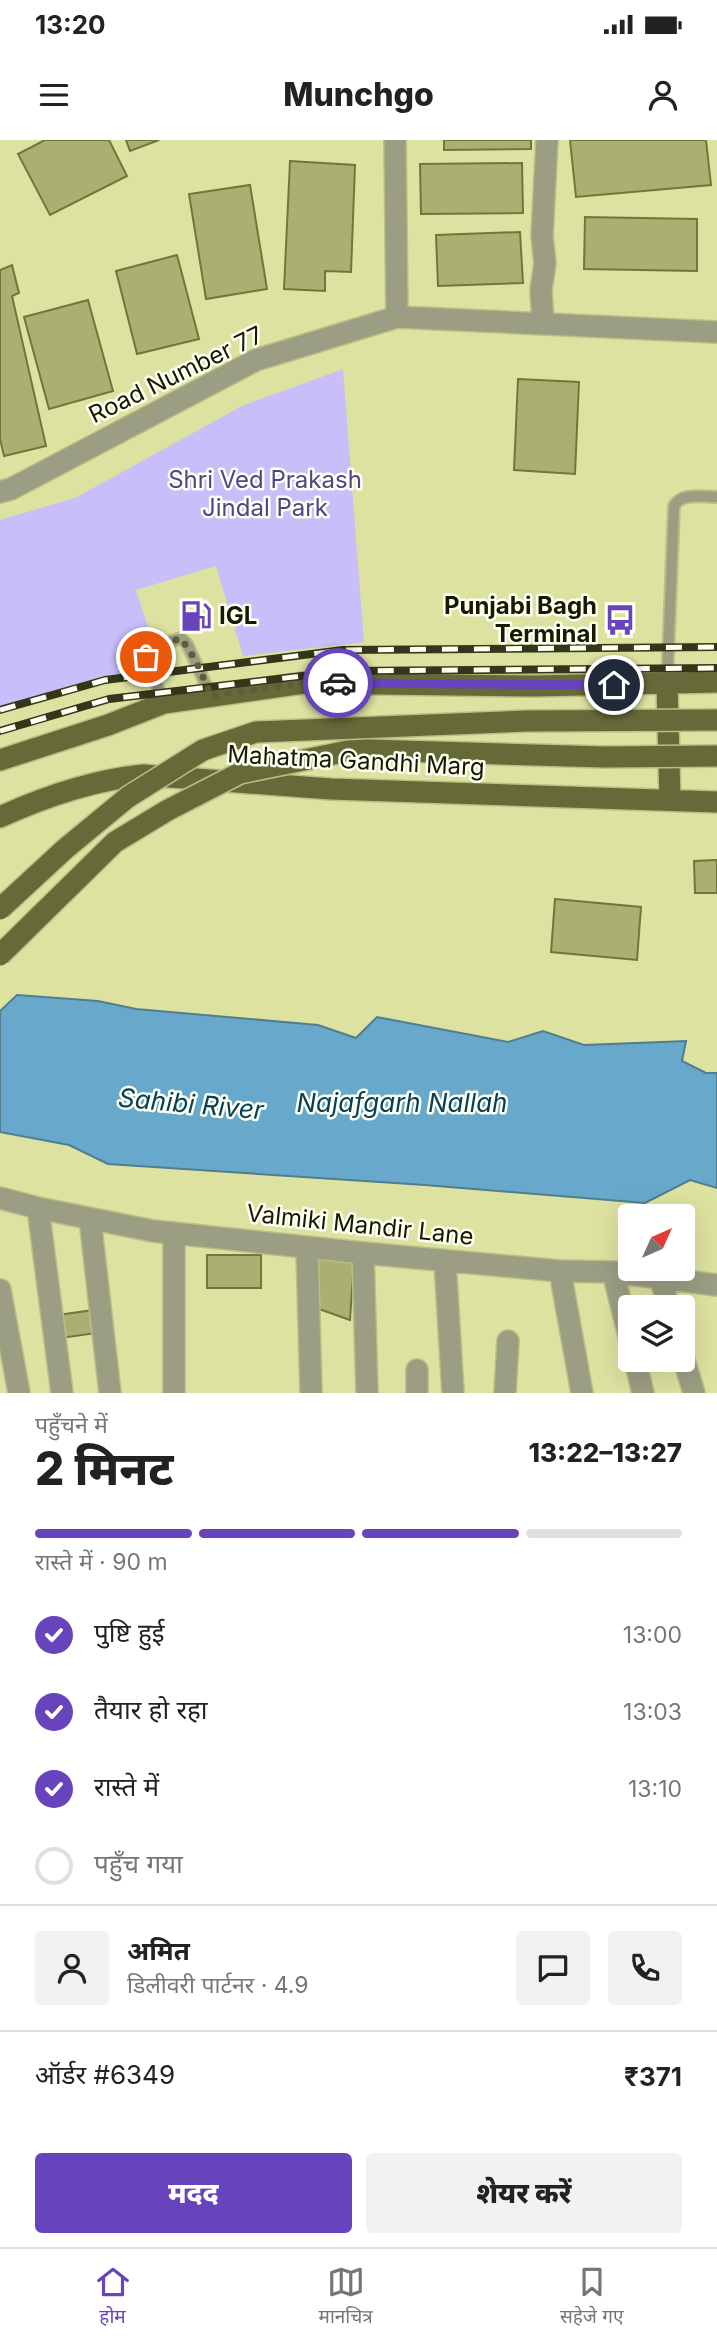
<!DOCTYPE html>
<html lang="hi">
<meta charset="utf-8">
<style>
body{margin:0;font-family:Inter,"Noto Sans Devanagari",sans-serif;background:#f2f2f2;color:#222;height:100vh;display:flex;flex-direction:column;font-size:26px;white-space:nowrap}
*{box-sizing:border-box;margin:0}
p{font-size:23px;color:#767676}
.icon{flex:none;width:38px;height:38px;fill:none;stroke:currentColor;stroke-width:2;stroke-linecap:round;stroke-linejoin:round}
.map{position:relative;height:1253px;overflow:hidden}
.drawer{display:flex;flex-direction:column;background:#fff;flex:1}
.drawer>*{flex:none}
.needle{width:46px;rotate:45deg}
.controls{position:absolute;left:618px;top:1064px;display:grid;gap:14px}
.controls a{display:grid;place-items:center;width:77px;height:77px;border-radius:7px;background:#fff;box-shadow:0 7px 28px #0002;font-size:35px}
.pin{position:absolute;display:grid;place-items:center;width:60px;height:60px;color:#fff;margin:-30px;border:4px solid #fff;border-radius:50%;box-shadow:0 2px 7px #0007}
.courier{position:absolute;display:grid;place-items:center;width:70px;height:70px;margin:-35px;border:5px solid #6743bc;border-radius:50%;background:#fff;color:#222;box-shadow:0 2px 9px #0007}
.head em{font-style:normal;font-weight:800}
.head div{display:flex;flex-direction:column-reverse}
.head{display:flex;align-items:center;justify-content:space-between;height:119px;padding:0 35px}
h1{font-size:46px;font-weight:800;line-height:52px}
.bar{display:grid;grid-template-columns:repeat(4,1fr);gap:10px 7px;align-content:center;height:84px;padding:0 35px}
.bar i{height:9px;border-radius:5px;background:#e0e0e0}
.bar .selected{background:#6743bc}
.bar p{grid-column:span 4}
.line{display:flex;align-items:center;gap:18px;padding:0 35px;border-top:2px solid #e0e0e0}
.line div{flex:1}
.round{display:grid;place-items:center;flex:none;width:74px;height:74px;border-radius:7px;background:#f2f2f2}
ol{padding:0 35px;list-style:none}
li{display:flex;align-items:center;gap:21px;height:77px}
li p{margin-inline-start:auto}
li .icon{padding:7px;border-radius:50%;background:#6743bc;color:#fff;stroke-width:4}
li:last-child{color:#767676}
li i{width:38px;height:38px;border:4px solid #e0e0e0;border-radius:50%}
.action{display:flex;gap:14px;margin-top:auto;padding:14px 35px}
.action a{flex:1;height:80px;border-radius:7px;background:#6743bc;color:#fff;font-size:28px;font-weight:800;line-height:80px;text-align:center}
.action a+a{background:#f2f2f2;color:#222}
.status{display:flex;justify-content:space-between;align-items:center;height:49px;padding:0 35px;background:#fff;direction:ltr}
.status svg{height:19px;fill:currentColor}
header{display:flex;justify-content:space-between;align-items:center;height:91px;padding:0 35px;background:#fff;font-size:32px;font-weight:800}
.tabs{display:flex;justify-content:space-around;align-items:center;height:98px;border-top:2px solid #e0e0e0;background:#fff;font-size:19px;color:#767676}
.tabs a{display:grid;justify-items:center;gap:4px}
.tabs .selected{color:#6743bc}
.map>svg:first-child{display:block}
</style>
<div class="status"><b>13:20</b><svg viewBox="0 0 49 12"><path d="M0 12V9h3v3zM5 12V6h3v6zM10 12V3h3v9zM15 12V0h3v12zM26 1h20v11H26zM47 4h2v5h-2z"/></svg></div>
<header><svg class="icon" aria-label="menu" viewBox="0 0 24 24"><path d="M4 6h16M4 12h16M4 18h16"/></svg>Munchgo<svg class="icon" aria-label="person" viewBox="0 0 24 24"><circle cx="12" cy="8" r="4"/><path d="M4 21q1-7 8-7t8 7"/></svg></header>
<div class="map">
<svg width="717" height="1253" viewBox="0 0 717 1253">
<rect width="100%" height="100%" fill="#dde2a1"/>
<path fill="#c8bef9" d="M343 229 364 502 243 516 216 426 136 450 161 527 0 568V380L75 358 242 266Z"/>
<path fill="#68a9cb" stroke="#507e8e" stroke-width="2" d="M17 855 98 861 136 869 318 885 356 898 377 877 508 902 543 891 584 905 686 901 682 921 706 933H717V1048L690 1040 645 1063 425 1045 108 1024 69 1005 0 992V871Z"/>
<path fill="#abb072" stroke="#727639" stroke-width="2" d="M45 0H109L127 36 50 75 18 14Z
M126 0H159L130 11Z
M444 0H531V9L444 10Z
M570 0H706L711 45 576 57Z
M290 21 355 25 351 132 325 131V151L284 149Z
M522 23 523 73 421 74 420 24Z
M250 45 267 149 206 159 189 54Z
M585 77 697 79V131L584 129Z
M520 92 523 143 438 146 436 95Z
M177 115 199 199 137 214 116 131Z
M12 125 19 153 12 156 46 306 4 316 0 299V130Z
M88 160 113 251 49 269 24 177Z
M518 239 579 242 575 334 514 330Z
M717 720V753H695L694 721Z
M555 759 641 767 637 820 551 812Z
M207 1115H261V1148H207Z
M316 1116 354 1119 350 1180 319 1169Z
M94 1170 97 1193 61 1198 57 1175Z"/>
<g fill="none" stroke-linecap="round" stroke-linejoin="round">
<defs>
<path id="service" d="M667 544 674 366C681 352 703 357 717 357
M164 563 146 517 148 509 181 498 187 504 211 556"/>
<path id="minor" d="M395 0 397 177
M543 184 541 150 545 123 542 96 547 0
M0 352 11 349 256 220 397 177 717 192
M0 1058 38 1068 153 1091 363 1113 560 1131 613 1132 717 1145
M38 1068 62 1253
M90 1079 110 1253
M307 1107 311 1253
M363 1113 367 1253
M445 1121 453 1253
M560 1131 582 1253
M613 1132 630 1200
M660 1138 669 1167
M0 1150 19 1253
M682 1213 694 1253
M635 1220 643 1253
M174 1253V1093
M417 1253V1230
M505 1253 508 1201"/>
<path id="primary" d="M667 544 670 660
M0 620 108 585 164 563 304 543 535 546 717 542
M0 677C44 657 94 640 143 635L331 649 717 662"/>
</defs>
<use href="#service" stroke="#babe84" stroke-width="14"/>
<use href="#minor" stroke="#babe84" stroke-width="24"/>
<use href="#primary" stroke="#babe84" stroke-width="24"/>
<use href="#service" stroke="#9b9e83" stroke-width="10"/>
<use href="#minor" stroke="#9b9e83" stroke-width="21"/>
<use href="#primary" stroke="#666938" stroke-width="21"/>
<defs>
<path id="rail" d="M0 570 105 540 343 510 717 507
M0 591 109 559 344 531 717 528"/>
</defs>
<use href="#rail" stroke="#343618" stroke-width="8"/>
<use href="#rail" stroke="#fdfff2" stroke-width="5" stroke-dasharray="16" stroke-linecap="butt"/>
<defs>
<path id="primary-bridge" d="M0 769 65 709 128 657 203 610 256 592 526 581 717 580
M0 815 115 702 168 670 240 633 348 611 368 610 604 617 717 616"/>
</defs>
<use href="#primary-bridge" stroke="#babe84" stroke-width="24" stroke-linecap="butt"/>
<use href="#primary-bridge" stroke="#666938" stroke-width="21"/>
</g>
<g fill="none" stroke-linecap="round" stroke-linejoin="round">
<path stroke="#5d5f39" stroke-width="7" stroke-dasharray="0 12.6" d="M146 517 148 509 181 498 196 521 211 556 304 543H338"/>
<path stroke="#6743bc" stroke-width="9" d="M338 543 614 545"/>
</g>
<defs>
<symbol id="fuel-bare" viewBox="-9 -9 18 18"><path d="M-5.5-6h7V0h2V4h1.3V-2.5L3-4.5l.8-.8L6-3V5H2.5V1h-1V6h-7ZM-4.2-4.7v3.2H.2V-4.7Z" fill="#6743bc" stroke="#fdfff2" stroke-width="2.5" paint-order="stroke"/></symbol>
<symbol id="bus-bare" viewBox="-9 -9 18 18"><path d="M-5-6H5V4H4V6H2V4H-2V6H-4V4H-5ZM-3.5-4V0h7V-4ZM-3.5 1.2v1.5H-2V1.2ZM2 1.2v1.5H3.5V1.2Z" fill="#6743bc" stroke="#fdfff2" stroke-width="2.5" paint-order="stroke"/></symbol>
</defs>
<g fill-rule="evenodd">
<use href="#fuel-bare" x="174" y="454" width="44" height="44"/>
<use href="#bus-bare" x="598" y="458" width="44" height="44"/>
</g>
<g text-anchor="middle" stroke-width="5" stroke-linejoin="round" paint-order="stroke">
<g font-size="24" fill="#181901" stroke="#fdfff2">
<text transform="translate(176 235) rotate(-26)" y="8">Road Number 77</text>
<text transform="translate(356 621) rotate(3)" y="8">Mahatma Gandhi Marg</text>
<text transform="translate(360 1085) rotate(6)" y="8">Valmiki Mandir Lane</text>
</g>
<g font-size="24" fill="#54438a" stroke="#fdfff2">
<text x="265" y="348">Shri Ved Prakash<tspan x="265" dy="28">Jindal Park</tspan></text>
</g>
<g font-size="24" font-weight="bold" fill="#181901" stroke="#fdfff2" text-anchor="end">
<text x="597" y="474">Punjabi Bagh<tspan x="597" dy="28">Terminal</tspan></text>
<text x="219" y="484" text-anchor="start">IGL</text>
</g>
<g font-size="26" font-style="italic" fill="#074058" stroke="#fdfff2">
<text x="402" y="972">Najafgarh Nallah</text>
<text transform="translate(191 964) rotate(5)" y="9">Sahibi River</text>
</g>
</g>
</svg>
<div class="controls">
<a><svg class="needle" viewBox="-14 -14 28 28"><path d="M0-13l5 13h-10z" fill="#e53935"/><path d="M0 13l5-13h-10z" fill="#767676"/></svg></a>
<a><svg class="icon" aria-label="layers" viewBox="0 0 24 24"><path d="M12 4l9 5-9 5-9-5zM3 14l9 5 9-5"/></svg></a>
</div>
<div class="pin" style="left:146px;top:517px;background:#ea580c"><svg class="icon" aria-label="bag" viewBox="0 0 24 24"><path d="M5 8h14l-1 12H6zM9 8a3 3 0 0 1 6 0"/></svg></div>
<div class="pin" style="left:614px;top:545px;background:#1f2937"><svg class="icon" aria-label="home" viewBox="0 0 24 24"><path d="M3 11l9-7 9 7M6 9v11h12V9"/></svg></div>
<div class="courier" style="left:338px;top:543px"><svg class="icon" aria-label="car" viewBox="0 0 24 24"><path d="M5 17H2v-5l4-1 3-4h7l3 4 3 1v5h-3M9 17h6M6 11h13"/><circle cx="7" cy="17" r="2"/><circle cx="17" cy="17" r="2"/></svg></div>
</div>
<section class="drawer">
<div class="head"><div><h1>2 मिनट</h1><p>पहुँचने में</p></div><em>13:22–13:27</em></div>
<div class="bar"><i class="selected"></i><i class="selected"></i><i class="selected"></i><i></i><p>रास्ते में · 90 m</p></div>
<ol>
<li><svg class="icon" aria-label="check" viewBox="0 0 24 24"><path d="M5 12l5 5 9-10"/></svg>पुष्टि हुई<p>13:00</p></li>
<li><svg class="icon" aria-label="check" viewBox="0 0 24 24"><path d="M5 12l5 5 9-10"/></svg>तैयार हो रहा<p>13:03</p></li>
<li><svg class="icon" aria-label="check" viewBox="0 0 24 24"><path d="M5 12l5 5 9-10"/></svg>रास्ते में<p>13:10</p></li>
<li><i></i>पहुँच गया</li>
</ol>
<div class="line" style="height:126px"><a class="round"><svg class="icon" aria-label="person" viewBox="0 0 24 24"><circle cx="12" cy="8" r="4"/><path d="M4 21q1-7 8-7t8 7"/></svg></a><div><b>अमित</b><p>डिलीवरी पार्टनर · 4.9</p></div><a class="round"><svg class="icon" aria-label="chat" viewBox="0 0 24 24"><path d="M4 5h16v11H9l-5 4z"/></svg></a><a class="round"><svg class="icon" aria-label="phone" viewBox="0 0 24 24"><path d="M5 4h4l2 5-3 2q2 4 5 5l2-3 5 2v4C11 20 4 13 5 4z"/></svg></a></div>
<div class="line" style="height:91px"><div>ऑर्डर #6349</div><b>₹371</b></div>
<div class="action"><a>मदद</a><a>शेयर करें</a></div>
</section>
<nav class="tabs">
<a class="selected"><svg class="icon" aria-label="home" viewBox="0 0 24 24"><path d="M3 11l9-7 9 7M6 9v11h12V9"/></svg>होम</a>
<a><svg class="icon" aria-label="map" viewBox="0 0 24 24"><path d="M3 6l6-2 6 2 6-2v14l-6 2-6-2-6 2zM9 4v14M15 6v14"/></svg>मानचित्र</a>
<a><svg class="icon" aria-label="saved" viewBox="0 0 24 24"><path d="M7 4h10v16l-5-4-5 4z"/></svg>सहेजे गए</a>
</nav>
